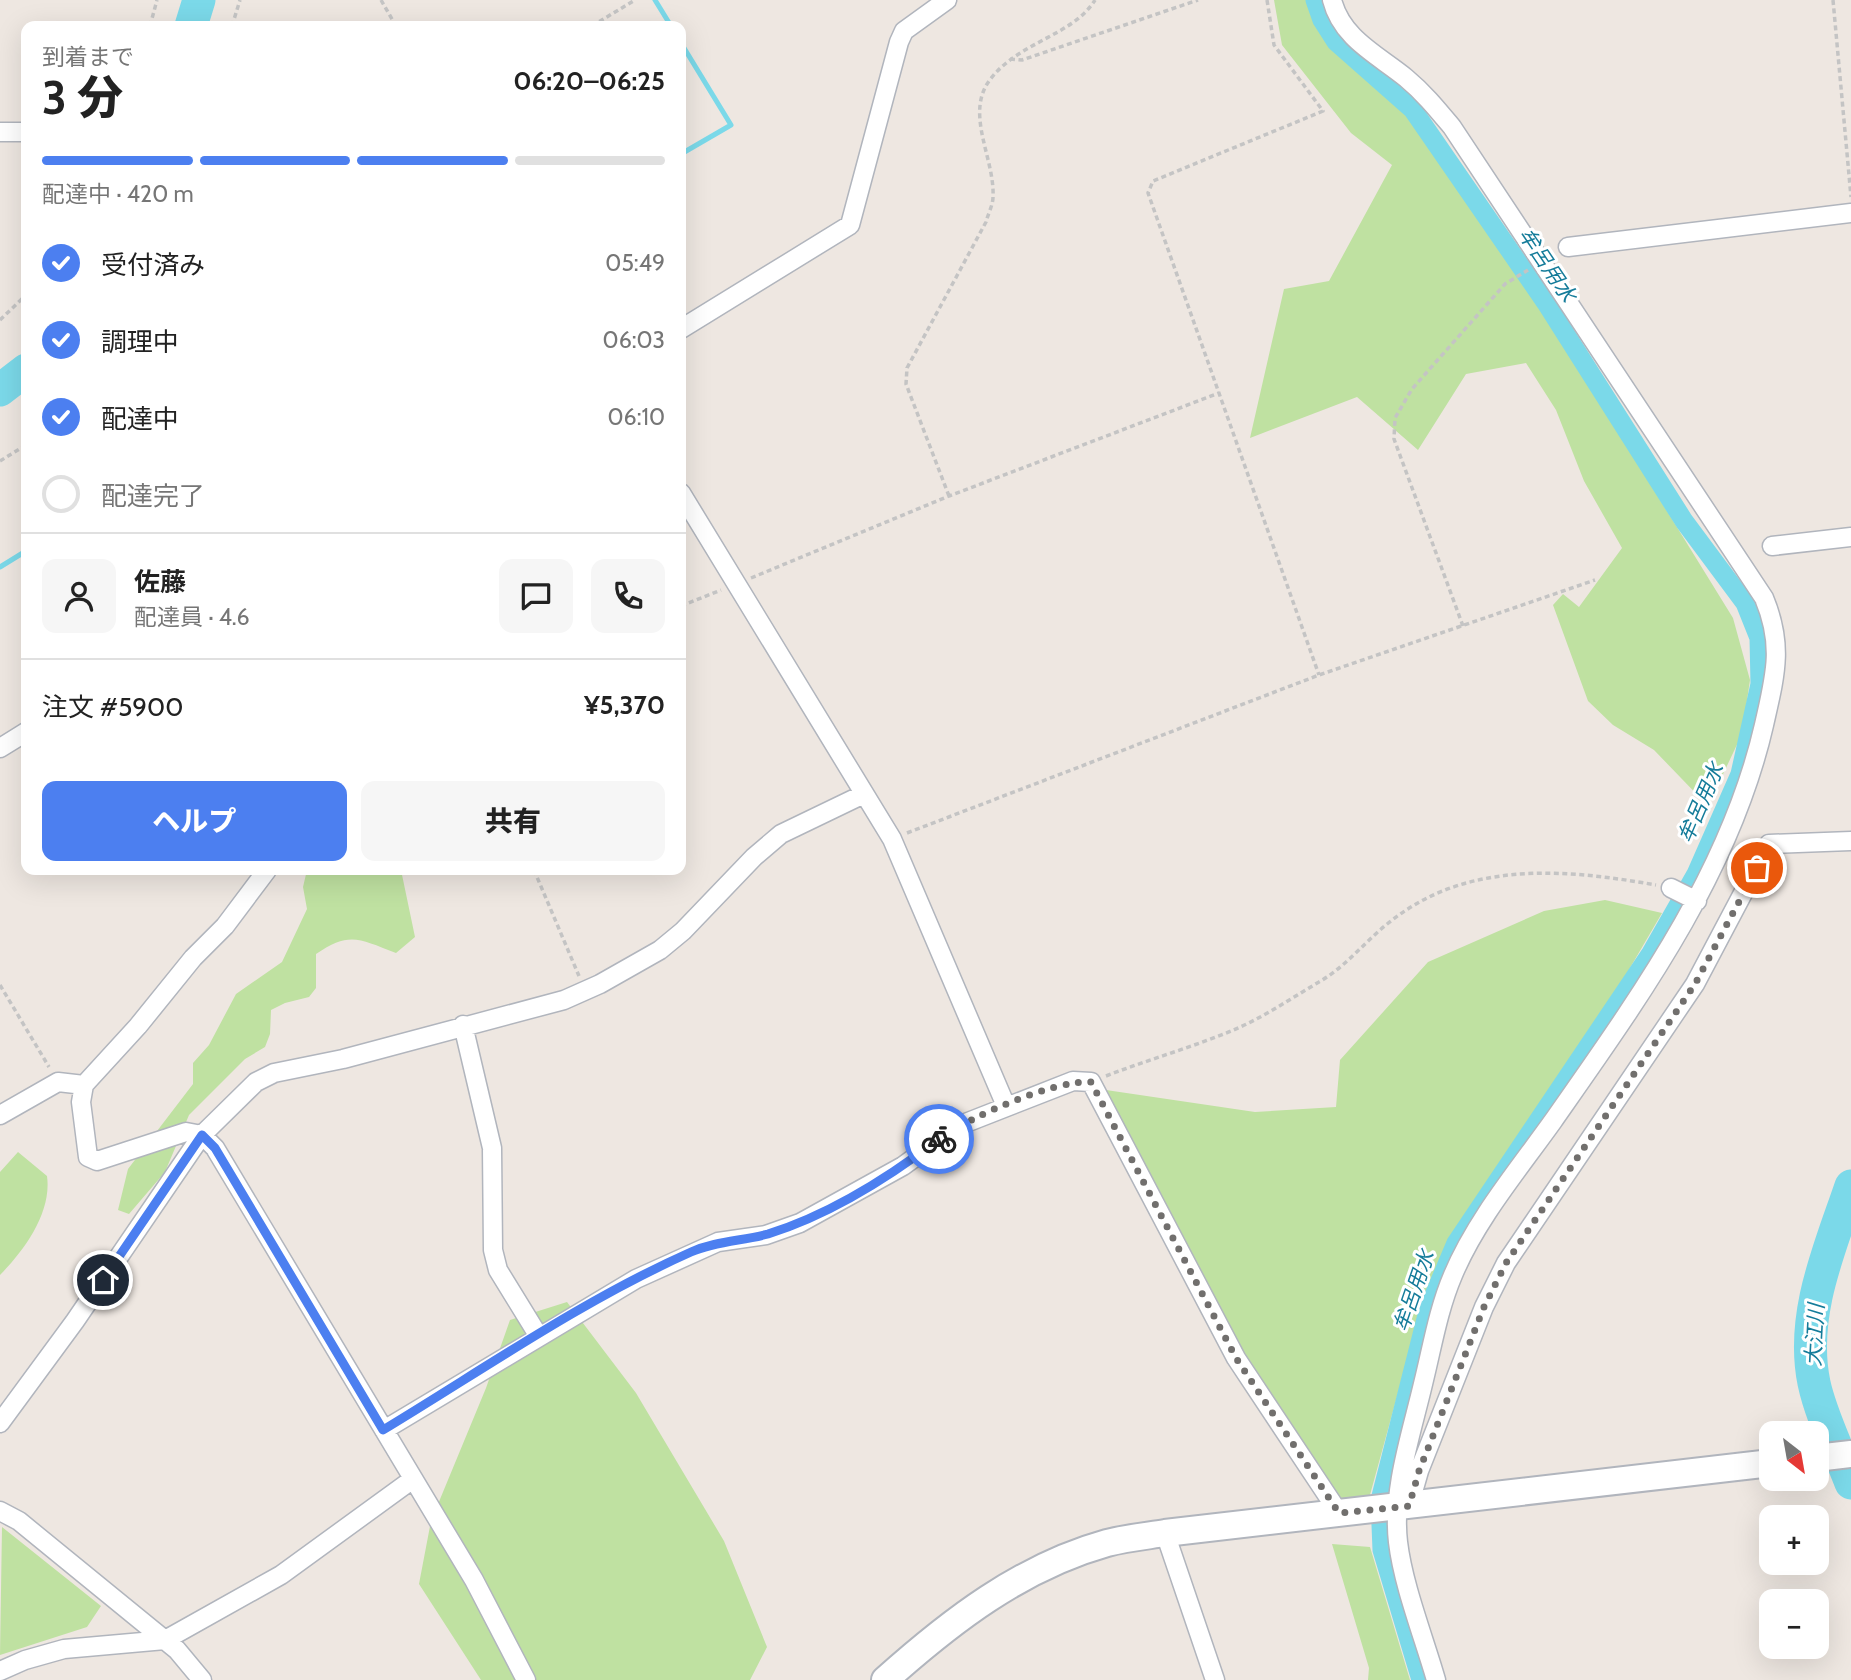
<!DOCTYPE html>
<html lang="ja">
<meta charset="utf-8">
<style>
body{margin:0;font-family:Cabin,"Noto Sans JP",sans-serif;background:#f6f6f6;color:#222;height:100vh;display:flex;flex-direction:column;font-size:26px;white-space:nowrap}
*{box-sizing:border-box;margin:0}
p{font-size:23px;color:#767676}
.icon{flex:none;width:38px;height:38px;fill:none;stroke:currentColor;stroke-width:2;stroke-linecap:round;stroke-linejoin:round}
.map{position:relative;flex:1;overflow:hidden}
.panel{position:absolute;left:21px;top:21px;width:665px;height:854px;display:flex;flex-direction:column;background:#fff;border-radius:14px;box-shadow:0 7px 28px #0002}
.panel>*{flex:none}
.needle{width:46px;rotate:149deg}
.tools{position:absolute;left:1759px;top:1421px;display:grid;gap:14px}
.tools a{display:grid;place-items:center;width:70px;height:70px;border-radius:14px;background:#fff;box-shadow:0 7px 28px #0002;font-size:35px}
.pin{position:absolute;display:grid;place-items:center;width:60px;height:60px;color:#fff;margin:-30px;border:4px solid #fff;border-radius:50%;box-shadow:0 2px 7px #0007}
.courier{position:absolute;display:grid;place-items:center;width:70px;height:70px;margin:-35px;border:5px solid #4c7ff0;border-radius:50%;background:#fff;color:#222;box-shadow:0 2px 9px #0007}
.headline em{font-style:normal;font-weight:800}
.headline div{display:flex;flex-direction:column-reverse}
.headline{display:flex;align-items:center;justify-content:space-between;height:119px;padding:0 21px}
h1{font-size:46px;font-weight:800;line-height:52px}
.bar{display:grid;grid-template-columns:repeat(4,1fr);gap:10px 7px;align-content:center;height:84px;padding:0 21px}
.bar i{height:9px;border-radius:5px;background:#e0e0e0}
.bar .current{background:#4c7ff0}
.bar p{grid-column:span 4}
.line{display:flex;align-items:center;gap:18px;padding:0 21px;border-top:2px solid #e0e0e0}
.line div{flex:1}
.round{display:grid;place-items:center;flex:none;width:74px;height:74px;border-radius:14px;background:#f6f6f6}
ol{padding:0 21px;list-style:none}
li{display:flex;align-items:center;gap:21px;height:77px}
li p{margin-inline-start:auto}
li .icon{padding:7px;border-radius:50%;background:#4c7ff0;color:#fff;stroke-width:4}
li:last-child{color:#767676}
li i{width:38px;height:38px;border:4px solid #e0e0e0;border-radius:50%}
.primary-button{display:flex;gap:14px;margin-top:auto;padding:14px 21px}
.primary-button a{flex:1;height:80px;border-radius:14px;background:#4c7ff0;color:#fff;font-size:28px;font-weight:800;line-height:80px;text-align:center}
.primary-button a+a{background:#f6f6f6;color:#222}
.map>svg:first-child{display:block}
</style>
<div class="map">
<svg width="1851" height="1680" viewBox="0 0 1851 1680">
<rect width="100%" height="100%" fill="#eee7e1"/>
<path fill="#bfe1a1" d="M1274 0H1309L1311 16 1331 48 1407 116 1525 281 1733 618 1750 680 1742 734 1708 806 1654 750 1613 725 1588 701 1553 605 1563 594 1579 607 1622 548 1584 481 1556 410 1526 363 1466 374 1418 450 1357 397 1250 438 1284 289 1329 281 1392 165 1351 133 1282 45Z
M307 870H401L415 937 396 953C359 939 350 931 316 954V988L309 997 285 1003 271 1010 270 1034 265 1047 245 1059 189 1115 165 1172 129 1214 118 1210 128 1169 193 1084V1063L209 1045 236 994 282 962 307 909 303 887Z
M1605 900 1662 913 1578 1057 1514 1149 1453 1253 1412 1342 1365 1513 1345 1510 1242 1353 1106 1090 1255 1112 1336 1107 1340 1060 1428 962 1544 911Z
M18 1152 47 1176C52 1212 25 1250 0 1275V1172Z
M567 1302 636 1393 724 1541 767 1647 750 1680H481L419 1584 431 1521 486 1388 510 1320Z
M2 1527 101 1606 87 1627 0 1655Z
M1332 1544 1370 1547 1410 1680H1368L1369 1668Z"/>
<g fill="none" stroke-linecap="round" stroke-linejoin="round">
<path stroke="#7bd9e9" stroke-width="5" d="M655 0 671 26
M681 43 731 125 681 154
M0 567 26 551"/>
<path stroke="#7bd9e9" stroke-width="19" d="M1315 0 1322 20 1336 42 1413 110 1546 303 1684 521 1745 603 1759 638 1760 684 1740 774 1696 874 1651 953 1456 1243 1429 1307 1380 1500 1382 1550 1421 1680"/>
<path stroke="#7bd9e9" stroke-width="33" d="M191 26 199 0
M0 390 26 370
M1851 1186C1830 1248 1800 1315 1814 1383 1821 1416 1839 1451 1851 1483"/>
<defs>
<path id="street" d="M1332 0C1342 39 1378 55 1406 78 1424 93 1437 109 1452 127L1764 598C1784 646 1775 676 1764 725 1730 873 1639 998 1553 1121 1518 1170 1476 1220 1453 1275 1438 1310 1432 1348 1423 1384 1411 1435 1392 1490 1398 1542 1403 1585 1424 1638 1436 1680
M0 132H26
M1568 247 1851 213
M681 329 850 225 899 42 904 31 947 0
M681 493 892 839 1006 1106
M1772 546 1851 537
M0 748 26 732
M1671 888 1697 901
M463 1025 492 1148 493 1250 498 1270 538 1335
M0 1115 58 1082 84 1085
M0 1423 75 1321 202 1135 186 1132 97 1161 88 1157 81 1102 84 1085 138 1026 193 958 225 926 267 870
M384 1430 636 1279 718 1242 766 1235 800 1223 903 1166 958 1126 1073 1081 1091 1082 1236 1358 1339 1513
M1409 1506 1419 1471 1484 1307 1506 1263 1695 984 1769 844 1851 841
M0 1511 19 1521 177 1650 202 1680
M1165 1533 1215 1680
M0 1671 25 1660 64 1649 165 1640 281 1575 413 1479
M526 1680 474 1580 215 1148 202 1135 256 1082 274 1073 343 1059 564 1000 600 984 660 950 683 931 754 857 781 834 864 794"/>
<path id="secondary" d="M1816 1458 1851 1454
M885 1680C951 1621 1021 1567 1107 1543 1126 1538 1146 1536 1165 1533L1771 1463"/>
</defs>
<use href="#street" stroke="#b1b5bd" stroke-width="21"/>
<use href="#secondary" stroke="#b1b5bd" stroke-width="30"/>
<path stroke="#c4c4c4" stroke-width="3.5" stroke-dasharray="5 3.5" stroke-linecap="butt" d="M381 0 396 26
M1267 0 1274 45 1323 111 1153 181 1148 193 1319 675
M1833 0 1851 197
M150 26 157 0
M232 26 240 0
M592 26 635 0
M1010 59 1022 60 1198 0
M0 320 26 295
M0 461 26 445
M949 496 906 384 907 368 986 222C988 214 993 205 993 197 995 159 965 115 989 81 1017 42 1073 36 1095 0
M751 578 949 496 1219 393
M681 606 721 590
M1463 626 1394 439 1395 418 1412 389 1505 284 1528 270
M907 833 1319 675 1595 580
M534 870 579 976
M0 985 49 1067
M1106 1076C1147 1060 1190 1048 1231 1031 1261 1019 1290 999 1319 982 1347 966 1366 940 1391 921 1468 860 1566 869 1656 885"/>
<use href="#street" stroke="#fff" stroke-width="18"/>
<use href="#secondary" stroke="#fff" stroke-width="26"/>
</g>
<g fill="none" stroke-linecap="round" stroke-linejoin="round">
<path stroke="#716f6d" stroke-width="7" stroke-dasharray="0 12.6" d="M939 1139C969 1117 1054 1080 1091 1082L1236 1358 1339 1513 1409 1506 1419 1471 1484 1307 1506 1263 1695 984 1757 868"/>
<path stroke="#4c7ff0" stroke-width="9" d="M103 1280 202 1135 215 1148 383 1430C484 1369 583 1300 691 1252 716 1241 742 1241 768 1234 829 1215 888 1178 939 1139"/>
</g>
<g text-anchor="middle" stroke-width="6" stroke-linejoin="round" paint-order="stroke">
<g font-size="21" font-style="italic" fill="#157c9a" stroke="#fff">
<text transform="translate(1547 265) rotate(56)" y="7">牟呂用水</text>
<text transform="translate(1701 803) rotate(-67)" y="7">牟呂用水</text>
<text transform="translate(1414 1291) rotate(-71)" y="7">牟呂用水</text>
<text transform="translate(1815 1335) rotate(-87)" y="7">大江川</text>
</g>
</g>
</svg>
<div class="tools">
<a><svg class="needle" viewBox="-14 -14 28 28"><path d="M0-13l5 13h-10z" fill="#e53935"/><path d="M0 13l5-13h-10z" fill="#767676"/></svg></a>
<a>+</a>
<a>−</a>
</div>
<div class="pin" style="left:1757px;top:868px;background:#ea580c"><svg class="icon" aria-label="bag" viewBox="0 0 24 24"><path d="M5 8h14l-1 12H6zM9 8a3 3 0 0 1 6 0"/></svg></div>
<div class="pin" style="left:103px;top:1280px;background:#1f2937"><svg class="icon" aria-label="home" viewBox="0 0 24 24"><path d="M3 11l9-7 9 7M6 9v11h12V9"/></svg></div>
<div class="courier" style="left:939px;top:1139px"><svg class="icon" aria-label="bike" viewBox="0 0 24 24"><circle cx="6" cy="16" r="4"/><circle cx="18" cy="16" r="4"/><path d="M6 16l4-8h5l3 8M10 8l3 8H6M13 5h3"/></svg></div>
<section class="panel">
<div class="headline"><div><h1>3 分</h1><p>到着まで</p></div><em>06:20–06:25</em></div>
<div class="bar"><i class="current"></i><i class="current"></i><i class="current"></i><i></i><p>配達中 · 420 m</p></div>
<ol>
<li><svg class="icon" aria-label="check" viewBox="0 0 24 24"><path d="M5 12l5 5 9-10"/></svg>受付済み<p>05:49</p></li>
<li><svg class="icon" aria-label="check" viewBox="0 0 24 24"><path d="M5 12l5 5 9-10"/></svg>調理中<p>06:03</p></li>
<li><svg class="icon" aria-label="check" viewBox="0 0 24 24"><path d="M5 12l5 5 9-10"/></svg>配達中<p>06:10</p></li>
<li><i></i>配達完了</li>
</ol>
<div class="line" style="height:126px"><a class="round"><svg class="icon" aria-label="person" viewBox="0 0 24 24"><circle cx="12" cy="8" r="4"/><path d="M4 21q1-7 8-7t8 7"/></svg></a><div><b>佐藤</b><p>配達員 · 4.6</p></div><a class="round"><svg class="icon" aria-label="chat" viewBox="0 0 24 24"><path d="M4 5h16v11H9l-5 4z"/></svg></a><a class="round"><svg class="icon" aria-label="phone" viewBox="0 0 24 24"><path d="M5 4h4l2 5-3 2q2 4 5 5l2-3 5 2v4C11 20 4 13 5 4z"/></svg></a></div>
<div class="line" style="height:91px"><div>注文 #5900</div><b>¥5,370</b></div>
<div class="primary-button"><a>ヘルプ</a><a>共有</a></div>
</section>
</div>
